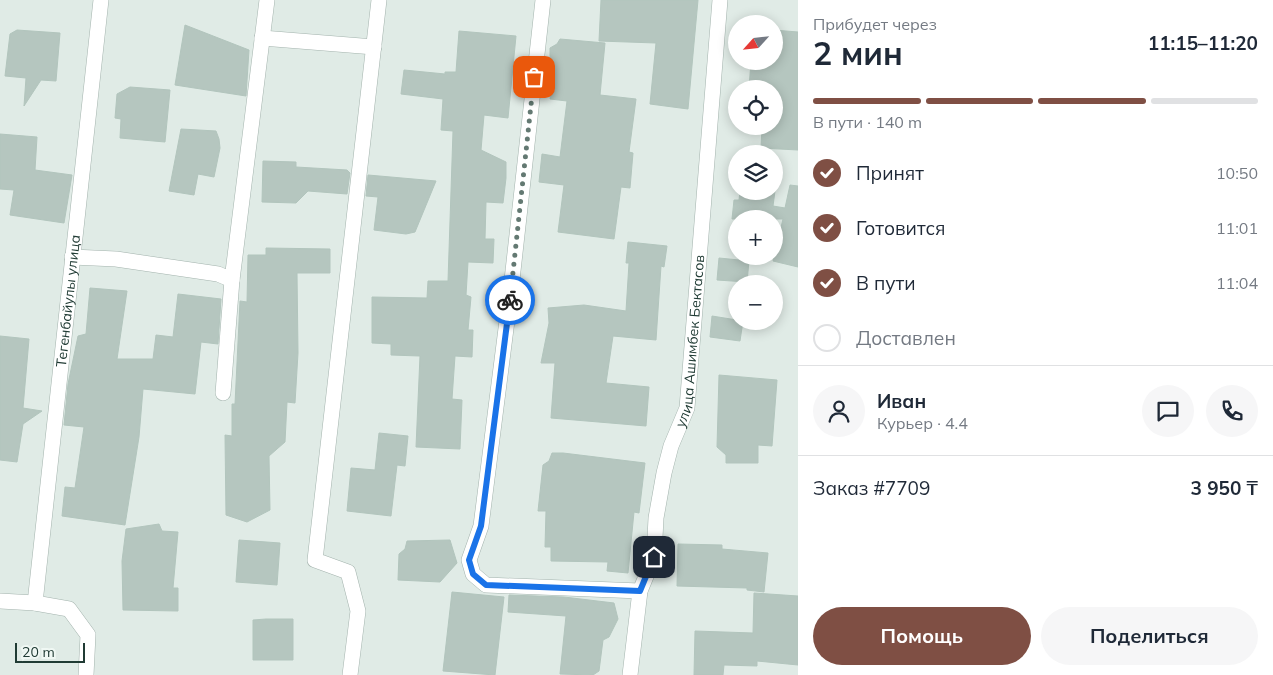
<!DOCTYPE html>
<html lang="ru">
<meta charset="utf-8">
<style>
body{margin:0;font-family:Mulish,sans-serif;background:#f6f6f7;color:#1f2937;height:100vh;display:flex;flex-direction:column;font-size:19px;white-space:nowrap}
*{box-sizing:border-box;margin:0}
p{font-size:16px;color:#747a83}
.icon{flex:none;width:28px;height:28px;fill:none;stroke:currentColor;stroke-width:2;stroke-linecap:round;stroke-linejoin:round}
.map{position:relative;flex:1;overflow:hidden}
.drawer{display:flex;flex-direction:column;background:#fff;width:475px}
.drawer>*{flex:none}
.needle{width:32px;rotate:243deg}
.controls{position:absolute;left:728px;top:15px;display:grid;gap:10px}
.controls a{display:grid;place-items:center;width:55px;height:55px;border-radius:50%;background:#fff;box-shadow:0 2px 12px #0003;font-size:25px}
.scale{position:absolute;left:15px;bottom:12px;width:70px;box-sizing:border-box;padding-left:5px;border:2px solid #203b34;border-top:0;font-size:14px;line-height:18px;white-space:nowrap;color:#203b34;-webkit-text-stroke:4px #f0f8f4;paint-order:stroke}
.pin{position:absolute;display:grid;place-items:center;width:42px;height:42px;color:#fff;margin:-21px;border-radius:10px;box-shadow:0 2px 8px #0006}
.courier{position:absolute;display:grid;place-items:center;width:50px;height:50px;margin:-25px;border:4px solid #1a73e8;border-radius:50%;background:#fff;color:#222;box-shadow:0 1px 6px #0007}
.overview em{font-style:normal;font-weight:700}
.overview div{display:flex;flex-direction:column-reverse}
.overview{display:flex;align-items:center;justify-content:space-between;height:85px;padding:0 15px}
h1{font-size:32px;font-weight:700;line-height:38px}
.bar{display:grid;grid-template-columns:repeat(4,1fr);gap:8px 5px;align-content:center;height:60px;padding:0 15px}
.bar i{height:6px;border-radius:4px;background:#e0e1e3}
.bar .active{background:#7f4f44}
.bar p{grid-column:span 4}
.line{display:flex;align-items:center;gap:12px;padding:0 15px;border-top:1px solid #e0e1e3}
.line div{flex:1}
.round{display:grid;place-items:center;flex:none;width:52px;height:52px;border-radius:26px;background:#f6f6f7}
ol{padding:0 15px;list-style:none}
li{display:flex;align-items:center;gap:15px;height:55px}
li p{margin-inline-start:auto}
li .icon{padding:5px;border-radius:50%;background:#7f4f44;color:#fff;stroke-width:4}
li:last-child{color:#747a83}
li i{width:28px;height:28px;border:2px solid #e0e1e3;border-radius:50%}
.action{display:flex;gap:10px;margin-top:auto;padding:10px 15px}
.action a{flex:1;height:58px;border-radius:30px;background:#7f4f44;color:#fff;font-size:20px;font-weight:700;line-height:58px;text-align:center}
.action a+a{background:#f6f6f7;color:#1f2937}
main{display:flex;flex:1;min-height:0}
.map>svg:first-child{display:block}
</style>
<main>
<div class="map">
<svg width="798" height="675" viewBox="0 0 798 675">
<rect width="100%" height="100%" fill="#e0ebe6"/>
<path fill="#b5c6bf" stroke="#b2c5bd" d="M601 0H698L688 109 650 104 656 43 599 41Z
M185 25 249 50 246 96 175 85Z
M17 30 60 33 56 81 41 80 24 106 26 78 5 76 10 34Z
M774 30 798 32V150L761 148 762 126H774V89H749L751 61H774Z
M459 31 516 36 508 118 484 115 481 150 506 162V178L503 203 486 202 485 239H494L493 263 468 262 466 295 471 297 468 330H473L472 357 455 356 452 399 462 400 460 449 416 447 420 356 391 355V344L372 343V297L427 298 428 281H448L453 131 441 130 443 99 401 94 404 70 445 74V72H456Z
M560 39 605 43 600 95 636 99 629 152 633 153 630 188 621 187 614 239 558 232 564 185 539 182 542 154 560 157 567 101 550 99 554 70 550 69V48L557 44Z
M130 87 170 90 165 142 120 138 121 119 115 118 117 94Z
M181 129 216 131 219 139 220 148 214 177 198 174 194 195 169 191Z
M0 134 37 137 35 170 72 175 64 223 10 215 14 190 0 189Z
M263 161 296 162V167L347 170 350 173 347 194 308 191 296 203 262 202Z
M368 175 436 181 415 232 406 234 374 230 378 197 366 196Z
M790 185 798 186V267L773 261 783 219H732L734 200H739L740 191H775L773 206 785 208Z
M628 242 667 246 664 267 661 266 656 340 613 336 606 383 649 387 646 426 551 418 555 363H541L549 323 548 308 584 305 626 311 629 263H626Z
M266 248 330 249V273H297L298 353 295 403 287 402 285 442 269 456 270 510 247 522 226 515 225 435 232 436V404H235L240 301 247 302 248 255H266Z
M719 258 749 261 747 282 717 280Z
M90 288 127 291 117 359H153L156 335 173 337 178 294 221 299 218 344 201 342 195 394 143 389 139 437 125 525 62 516 65 487 75 488 84 427 64 425 68 384 78 336 86 334Z
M712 316 743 321 740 341 710 337Z
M0 336 29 339 23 408 42 411 23 424 17 462 0 460Z
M719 375 777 380 772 446 758 445V463H726V455L717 447Z
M379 433 408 436 405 466 397 465 391 516 347 511 351 468 375 470Z
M552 453H563L645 463 639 513 634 512 628 573 607 571 608 562 551 561V547H545L546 511H538L543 465 549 461Z
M159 524 162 531 178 532 173 588H178V611L123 610 122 561 126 529Z
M239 540 280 543 277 585 236 582Z
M450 540 457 563 440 582 398 580 399 554 405 549 407 541Z
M678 544 722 545V549L768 553 764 592 747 590V588L677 586Z
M452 592 504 597 495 675 443 671Z
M754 593 798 596V665L757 661V666L724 665 723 675H694L695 631 753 633Z
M509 595 564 597 614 603 618 619 609 637 603 640 599 671 593 675 560 674 566 616 508 612Z
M266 619H293V660H253V620Z"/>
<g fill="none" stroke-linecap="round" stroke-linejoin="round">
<defs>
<g id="minor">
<path d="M543 0 511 289 481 526 469 560 473 574 486 585 640 591"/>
<path d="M262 38 374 47"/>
<path d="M72 257 116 259 218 274 232 280 267 0"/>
<path d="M223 393 232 280"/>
<path d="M0 601 35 603 69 609 88 635 86 675"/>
<path id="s1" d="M35 603 101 0"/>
<path d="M350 675 358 611 348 572 315 560 379 0"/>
<path id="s2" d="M630 675 640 591 654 557 656 518 664 473 671 446 687 408 720 0"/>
</g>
</defs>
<use href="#minor" stroke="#a3b3ad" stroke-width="16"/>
<use href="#minor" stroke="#fff" stroke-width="15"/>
</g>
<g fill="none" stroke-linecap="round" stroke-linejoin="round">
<path stroke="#637972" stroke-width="5" stroke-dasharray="0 9" d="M510 300 534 77"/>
<path stroke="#1a73e8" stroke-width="6" d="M510 300 481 526 469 560 473 574 486 585 640 591 654 557"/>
</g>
<g text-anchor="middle" stroke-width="5" stroke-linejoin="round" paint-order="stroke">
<g font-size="14" fill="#203b34" stroke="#f0f8f4">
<text dy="5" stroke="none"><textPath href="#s1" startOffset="304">Тегенбайулы улица</textPath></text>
<text dy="5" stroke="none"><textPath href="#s2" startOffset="342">улица Ашимбек Бектасов</textPath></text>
</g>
</g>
</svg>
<div class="controls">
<a><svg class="needle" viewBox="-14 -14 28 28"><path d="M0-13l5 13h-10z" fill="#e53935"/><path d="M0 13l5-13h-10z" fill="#747a83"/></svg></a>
<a><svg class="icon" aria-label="locate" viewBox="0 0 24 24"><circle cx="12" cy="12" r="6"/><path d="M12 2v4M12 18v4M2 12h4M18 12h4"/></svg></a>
<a><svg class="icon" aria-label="layers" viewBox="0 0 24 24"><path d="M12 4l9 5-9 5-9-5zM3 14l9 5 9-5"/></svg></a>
<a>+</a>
<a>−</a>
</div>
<div class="scale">20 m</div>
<div class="pin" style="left:534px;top:77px;background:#ea580c"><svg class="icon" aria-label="bag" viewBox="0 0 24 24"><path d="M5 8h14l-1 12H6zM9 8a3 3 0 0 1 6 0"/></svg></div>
<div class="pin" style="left:654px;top:557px;background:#1f2937"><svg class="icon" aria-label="home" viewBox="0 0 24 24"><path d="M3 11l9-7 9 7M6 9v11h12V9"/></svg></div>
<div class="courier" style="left:510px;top:300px"><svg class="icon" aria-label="bike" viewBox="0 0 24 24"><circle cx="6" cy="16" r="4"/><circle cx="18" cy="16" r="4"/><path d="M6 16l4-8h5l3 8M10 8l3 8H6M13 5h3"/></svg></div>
</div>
<section class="drawer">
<div class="overview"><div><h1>2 мин</h1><p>Прибудет через</p></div><em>11:15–11:20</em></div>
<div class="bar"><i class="active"></i><i class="active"></i><i class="active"></i><i></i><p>В пути · 140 m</p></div>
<ol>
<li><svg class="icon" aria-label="check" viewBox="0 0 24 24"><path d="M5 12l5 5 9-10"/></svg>Принят<p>10:50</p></li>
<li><svg class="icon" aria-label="check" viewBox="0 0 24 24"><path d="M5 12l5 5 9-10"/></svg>Готовится<p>11:01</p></li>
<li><svg class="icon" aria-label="check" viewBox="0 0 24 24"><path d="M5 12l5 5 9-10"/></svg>В пути<p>11:04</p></li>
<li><i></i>Доставлен</li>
</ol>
<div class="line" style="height:90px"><a class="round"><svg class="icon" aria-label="person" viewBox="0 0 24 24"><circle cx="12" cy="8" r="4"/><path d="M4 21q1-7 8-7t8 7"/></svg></a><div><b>Иван</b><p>Курьер · 4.4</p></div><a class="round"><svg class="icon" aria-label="chat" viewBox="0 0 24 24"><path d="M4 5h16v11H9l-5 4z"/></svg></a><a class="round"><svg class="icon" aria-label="phone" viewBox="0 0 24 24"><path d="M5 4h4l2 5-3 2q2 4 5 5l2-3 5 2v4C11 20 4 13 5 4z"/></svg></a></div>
<div class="line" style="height:65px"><div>Заказ #7709</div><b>3 950 ₸</b></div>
<div class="action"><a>Помощь</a><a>Поделиться</a></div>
</section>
</main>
